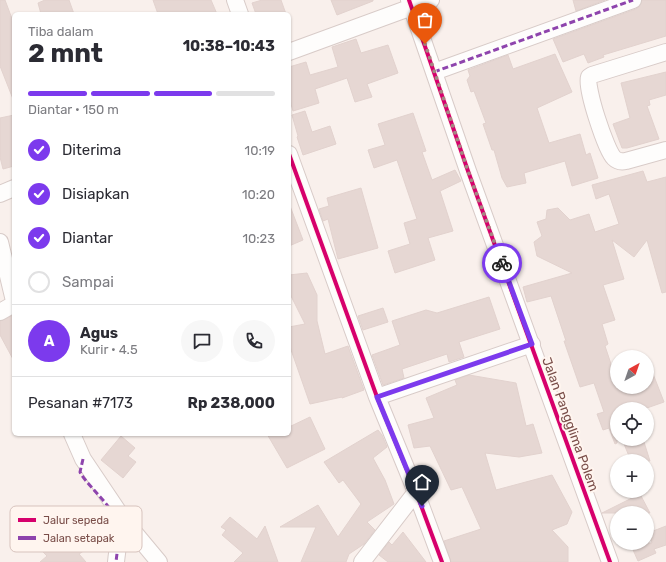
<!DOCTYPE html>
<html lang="id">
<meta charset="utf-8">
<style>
body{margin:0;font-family:Rubik,sans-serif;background:#f7f7f7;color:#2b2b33;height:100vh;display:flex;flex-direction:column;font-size:15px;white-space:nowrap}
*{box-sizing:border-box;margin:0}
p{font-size:13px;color:#7c7c81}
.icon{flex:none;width:22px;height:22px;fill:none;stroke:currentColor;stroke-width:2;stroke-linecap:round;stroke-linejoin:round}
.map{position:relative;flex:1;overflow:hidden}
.drawer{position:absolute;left:12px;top:12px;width:279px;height:424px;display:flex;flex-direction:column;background:#fff;border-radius:6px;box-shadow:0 1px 3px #0004}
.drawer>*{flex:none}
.needle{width:26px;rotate:40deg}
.fabs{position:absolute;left:610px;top:350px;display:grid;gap:8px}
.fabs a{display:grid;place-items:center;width:44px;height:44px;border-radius:50%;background:#fff;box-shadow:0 1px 3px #0004;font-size:20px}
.pin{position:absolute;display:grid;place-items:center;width:34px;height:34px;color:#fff;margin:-41px -17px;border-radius:50% 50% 50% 0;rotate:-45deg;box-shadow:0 0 4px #0007}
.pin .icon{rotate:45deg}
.courier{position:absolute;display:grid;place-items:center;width:40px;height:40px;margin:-20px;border:3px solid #7c3aed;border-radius:50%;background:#fff;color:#222;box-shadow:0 1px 5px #0007}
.headline em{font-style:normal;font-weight:700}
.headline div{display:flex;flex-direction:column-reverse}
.headline{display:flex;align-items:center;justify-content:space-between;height:68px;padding:0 16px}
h1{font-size:26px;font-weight:700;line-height:30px}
.bar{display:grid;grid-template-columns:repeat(4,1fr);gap:6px 4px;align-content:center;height:48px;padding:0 16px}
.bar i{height:5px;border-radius:3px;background:#e1e1e2}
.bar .selected{background:#7c3aed}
.bar p{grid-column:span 4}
.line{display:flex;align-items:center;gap:10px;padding:0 16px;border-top:1px solid #e1e1e2}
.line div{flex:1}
.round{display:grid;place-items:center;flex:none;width:42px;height:42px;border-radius:21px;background:#f7f7f7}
ol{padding:0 16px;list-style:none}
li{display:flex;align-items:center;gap:12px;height:44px}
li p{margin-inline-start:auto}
li .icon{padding:4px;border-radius:50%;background:#7c3aed;color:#fff;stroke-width:4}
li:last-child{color:#7c7c81}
li i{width:22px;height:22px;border:2px solid #e1e1e2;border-radius:50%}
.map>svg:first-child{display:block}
</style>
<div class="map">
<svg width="666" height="562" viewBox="0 0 666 562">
<rect width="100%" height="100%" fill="#f9f0ec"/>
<path fill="#e6d7d3" stroke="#e2d2ce" d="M0 0H5L14 24V99H13L0 66Z
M45 0H69L74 14H41L38 3Z
M153 0H211L217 14H158Z
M262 0H281L286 14H256L252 3Z
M331 0H373V1L337 15Z
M573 0H605L576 11Z
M642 0H666V36L603 55 604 57 588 63 584 54 563 62 553 39 636 9 640 6Z
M356 39 361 53 388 45 398 73 367 84 372 97 355 102 347 78 315 89 319 103 293 111 289 97V67L306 62 310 75 338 67 332 47Z
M555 54 572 92 537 108 549 143 580 134 586 155 590 153 598 178 572 186 565 161 524 173 526 183 507 187 502 178 494 150H492L483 124 486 123 474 91 471 92 467 80 470 76 468 70 508 55 513 69Z
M666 72V95L649 100 650 105 647 106 659 139 627 148H622L613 124 630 118 621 83Z
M305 111 312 132 330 126 336 144 303 155 297 137 298 136 292 115Z
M413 113 426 151 422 152 432 180 455 170 461 181 440 191 453 231 428 238 435 260 395 273 388 251 410 244 404 223 417 219 397 160 374 168 368 150 385 145 378 124Z
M14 115V166L3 169 0 157V118Z
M643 171 647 182 666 177V292L662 293 647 240 634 257 612 240 624 279 603 285 615 320 602 324 608 344 605 346 617 382V387H623L624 391 636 387H647V361H648L664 402 644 409H617V443L615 444 609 428 603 430 597 414 604 412 594 383 580 387 564 341H566L551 296 527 302 523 287 572 273 537 256 534 242 542 236 537 222 546 219 547 210 558 208 570 220 589 214 595 232 619 224 609 194 596 199 592 185Z
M361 188 378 248 338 259 328 219 323 221 319 209 329 206 327 198Z
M289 206H290L303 240 289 246Z
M307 273 317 295V321L325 354 348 346 364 390 342 398V397L310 404 289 344V327L305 324 289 292V275Z
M489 297 500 329 459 342 464 357 449 362 447 354 402 369 404 378 383 385 372 355 400 345 392 321 426 310 437 313Z
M383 308 388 322 363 330 358 316Z
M14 315V361L0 335V321Z
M469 375 516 383 526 426 533 424 542 453 519 457 485 453 496 490 552 475 572 512 567 524 552 530 568 547V562H451L444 541 481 529 462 487 451 490 430 446 414 448 408 425 434 418 426 398 457 385 455 380Z
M310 417 325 449 287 468 267 434H289V427Z
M378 430 382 435 387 447 373 458 385 480 394 504 367 522 375 530 364 544 349 554 346 562H301L316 527H280L318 505 338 537 361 504 343 480 339 483 324 462Z
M121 436 135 448 128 456 136 462 123 478 101 460Z
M622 439H643L650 461H631Z
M640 494 650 513H602Z
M230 517 257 539 265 526 278 562H234L243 553 222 535 226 530 221 527Z
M95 521 105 537 79 554 86 562H40L47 556 39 548 51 536 59 544Z
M666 526V545L654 549 656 553 638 561 630 543H652L648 533Z
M403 532 426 562H388L379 555 389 542 392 545Z"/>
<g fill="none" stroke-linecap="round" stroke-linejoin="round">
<defs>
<path id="minor" d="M235 0 240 14
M409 0 468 171 610 562
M289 52 431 0
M666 52 592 75 589 77C585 87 606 150 614 158 617 161 621 162 626 161L666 150
M434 72 633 0
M289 154 377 397 416 492 442 562
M0 194 14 188
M0 242 14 301
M0 312 14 304
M377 397 532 344
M72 434 83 459 124 520 159 562
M111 512C123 530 118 541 116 562
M362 562 416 492"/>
</defs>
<use href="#minor" stroke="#d8cbc8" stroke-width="18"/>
<use href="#minor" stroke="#fefdfc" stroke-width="16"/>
<path stroke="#8e44ad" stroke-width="3" stroke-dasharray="6 3" stroke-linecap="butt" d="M434 72 633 0
M83 459 80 472 81 474C91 490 119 511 119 531 119 541 117 552 116 562"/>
<defs>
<path id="cycleway" d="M409 0 468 171 610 562
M289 154 377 397 416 492 442 562"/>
</defs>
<use href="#cycleway" stroke="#fff5ef" stroke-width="6"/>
<use href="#cycleway" stroke="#d6006c" stroke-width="4"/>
</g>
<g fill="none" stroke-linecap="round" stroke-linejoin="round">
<path stroke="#a68782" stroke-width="4" stroke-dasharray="0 7.2" d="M425 44 468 171 502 263"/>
<path stroke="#7c3aed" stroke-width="5" d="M422 506 377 397 532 344 502 263"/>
</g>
<g text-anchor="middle" stroke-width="4" stroke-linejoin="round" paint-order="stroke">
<g font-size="13" fill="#7a4e49" stroke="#fff5ef">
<text transform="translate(571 424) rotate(70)" y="5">Jalan Pangglima Polem</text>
</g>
</g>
<rect x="10" y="506" width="132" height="46" rx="6" fill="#fff5ef" stroke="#d7c3bd" stroke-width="1"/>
<rect x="18" y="518" width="18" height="4" fill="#d6006c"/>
<rect x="18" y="536" width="18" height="4" fill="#8e44ad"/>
<g font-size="11" fill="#7a4e49">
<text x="43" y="524">Jalur sepeda</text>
<text x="43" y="542">Jalan setapak</text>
</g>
</svg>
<div class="fabs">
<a><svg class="needle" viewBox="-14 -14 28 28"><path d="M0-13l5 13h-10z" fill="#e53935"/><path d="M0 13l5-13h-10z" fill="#7c7c81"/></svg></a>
<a><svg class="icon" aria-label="locate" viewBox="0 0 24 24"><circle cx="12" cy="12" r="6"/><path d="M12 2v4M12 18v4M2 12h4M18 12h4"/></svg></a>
<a>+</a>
<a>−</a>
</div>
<div class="pin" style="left:425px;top:44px;background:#ea580c"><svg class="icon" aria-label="bag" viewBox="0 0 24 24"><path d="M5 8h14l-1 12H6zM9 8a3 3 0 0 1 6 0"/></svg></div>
<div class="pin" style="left:422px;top:506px;background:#1f2937"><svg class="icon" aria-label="home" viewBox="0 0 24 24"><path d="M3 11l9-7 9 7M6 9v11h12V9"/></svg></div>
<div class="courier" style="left:502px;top:263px"><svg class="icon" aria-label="bike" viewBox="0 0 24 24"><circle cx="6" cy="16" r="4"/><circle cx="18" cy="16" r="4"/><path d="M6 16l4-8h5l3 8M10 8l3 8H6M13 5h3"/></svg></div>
<section class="drawer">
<div class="headline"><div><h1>2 mnt</h1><p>Tiba dalam</p></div><em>10:38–10:43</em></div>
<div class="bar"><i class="selected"></i><i class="selected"></i><i class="selected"></i><i></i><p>Diantar · 150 m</p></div>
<ol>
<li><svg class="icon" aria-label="check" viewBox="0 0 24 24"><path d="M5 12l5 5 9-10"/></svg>Diterima<p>10:19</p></li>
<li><svg class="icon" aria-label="check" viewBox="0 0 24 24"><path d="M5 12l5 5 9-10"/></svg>Disiapkan<p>10:20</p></li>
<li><svg class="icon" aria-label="check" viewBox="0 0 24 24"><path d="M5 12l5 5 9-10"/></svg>Diantar<p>10:23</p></li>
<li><i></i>Sampai</li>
</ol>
<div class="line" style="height:72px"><b class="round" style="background:#7c3aed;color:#fff">A</b><div><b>Agus</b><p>Kurir · 4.5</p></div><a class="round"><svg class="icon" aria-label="chat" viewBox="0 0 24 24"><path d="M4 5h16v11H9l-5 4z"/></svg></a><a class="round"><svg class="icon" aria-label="phone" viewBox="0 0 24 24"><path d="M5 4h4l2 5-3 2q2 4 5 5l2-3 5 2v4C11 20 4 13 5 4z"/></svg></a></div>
<div class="line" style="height:52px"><div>Pesanan #7173</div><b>Rp 238,000</b></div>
</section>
</div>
